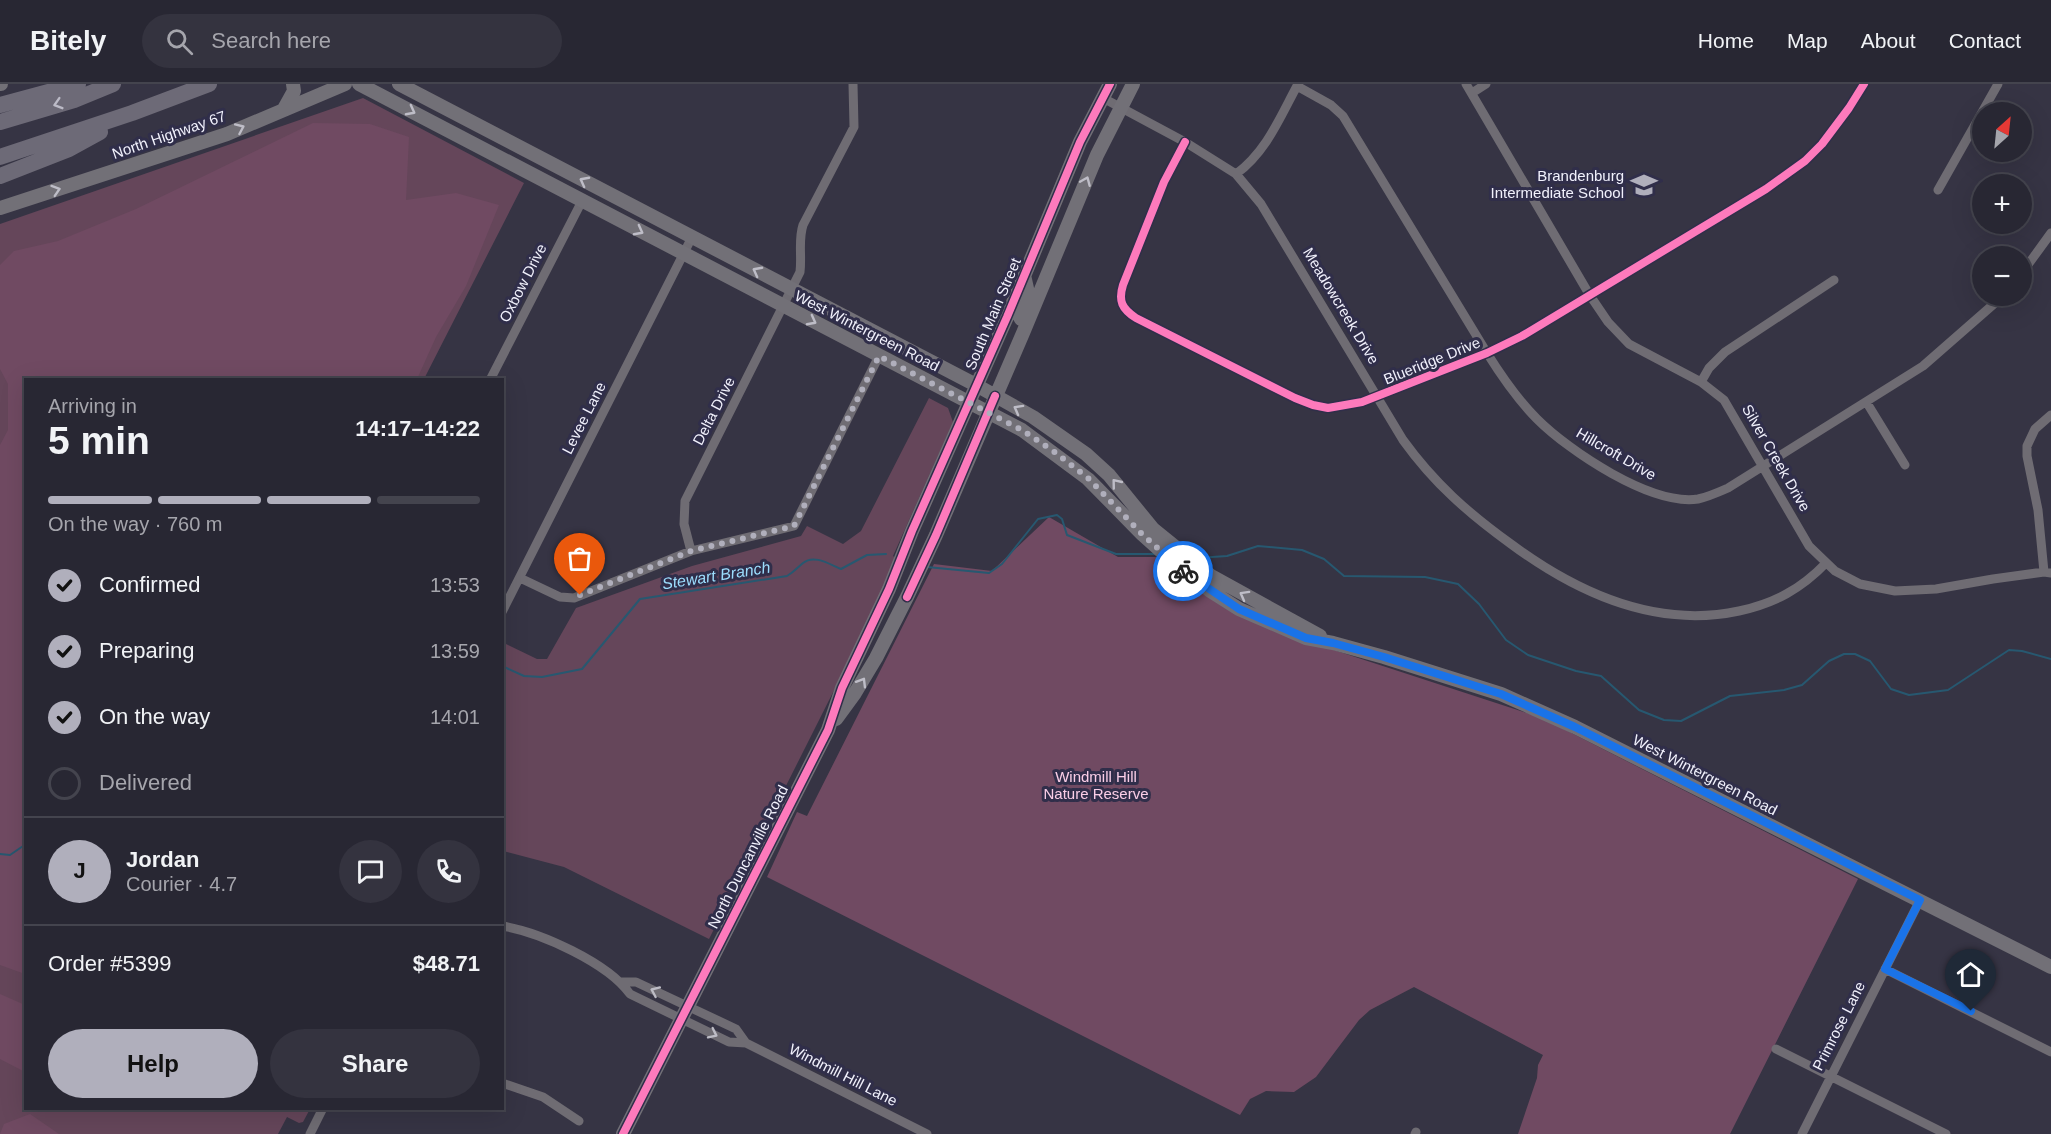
<!DOCTYPE html>
<meta charset="utf-8">
<style>
body{margin:0;font-family:Helvetica,sans-serif;background:#34333f;color:#f1f3f6;height:100vh;display:flex;flex-direction:column;font-size:22px;white-space:nowrap}
*{box-sizing:border-box;margin:0}
p{font-size:20px;color:#a5a5ac}
.icon{flex:none;width:33px;height:33px;fill:none;stroke:currentColor;stroke-width:2;stroke-linecap:round;stroke-linejoin:round}
.map{position:relative;flex:1;overflow:hidden}
.details{position:absolute;left:24px;top:294px;width:480px;height:732px;display:flex;flex-direction:column;background:#282733;border-radius:0px;box-shadow:0 6px 24px #0002,0 0 0 2px #44444e}
.details>*{flex:none}
.needle{width:39px;rotate:27deg}
.tools{position:absolute;left:1972px;top:18px;display:grid;gap:12px}
.tools a{display:grid;place-items:center;width:60px;height:60px;border-radius:50%;background:#282733;box-shadow:0 6px 24px #0002,0 0 0 2px #44444e;font-size:30px}
.pin{position:absolute;display:grid;place-items:center;width:51px;height:51px;color:#fff;margin:-62px -26px;border-radius:50% 50% 50% 0;rotate:-45deg;box-shadow:0 0 6px #0007}
.pin .icon{rotate:45deg}
.courier{position:absolute;display:grid;place-items:center;width:60px;height:60px;margin:-30px;border:4px solid #1a73e8;border-radius:50%;background:#fff;color:#222;box-shadow:0 2px 8px #0007}
.head em{font-style:normal;font-weight:600}
.head div{display:flex;flex-direction:column-reverse}
.head{display:flex;align-items:center;justify-content:space-between;height:102px;padding:0 24px}
h1{font-size:39px;font-weight:600;line-height:45px}
.bar{display:grid;grid-template-columns:repeat(4,1fr);gap:9px 6px;align-content:center;height:72px;padding:0 24px}
.bar i{height:8px;border-radius:4px;background:#44444e}
.bar .current{background:#b0afbc}
.bar p{grid-column:span 4}
.line{display:flex;align-items:center;gap:15px;padding:0 24px;border-top:2px solid #44444e}
.line div{flex:1}
.round{display:grid;place-items:center;flex:none;width:63px;height:63px;border-radius:32px;background:#34333f}
ol{padding:0 24px;list-style:none}
li{display:flex;align-items:center;gap:18px;height:66px}
li p{margin-inline-start:auto}
li .icon{padding:6px;border-radius:50%;background:#b0afbc;color:#111;stroke-width:4}
li:last-child{color:#a5a5ac}
li i{width:33px;height:33px;border:3px solid #44444e;border-radius:50%}
.action{display:flex;gap:12px;margin-top:auto;padding:12px 24px}
.action a{flex:1;height:69px;border-radius:36px;background:#b0afbc;color:#111;font-size:24px;font-weight:600;line-height:69px;text-align:center}
.action a+a{background:#34333f;color:#f1f3f6}
header{display:flex;align-items:center;gap:36px;box-sizing:border-box;height:84px;padding:0 30px;background:#282733;border-bottom:2px solid #44444e}
header strong{font-size:28px}
nav{display:flex;gap:33px;margin-inline-start:auto;font-size:21px}
.search{width:420px;height:54px;background:#34333f;display:flex;align-items:center;gap:15px;box-sizing:border-box;padding:0 21px;border-radius:33px;color:#a5a5ac;font-size:22px}
.map>svg:first-child{display:block}
</style>
<header>
<strong>Bitely</strong>
<div class="search"><svg class="icon" aria-label="search" viewBox="0 0 24 24"><circle cx="10" cy="10" r="6"/><path d="M15 15l6 6"/></svg>Search here</div>
<nav><a>Home</a><a>Map</a><a>About</a><a>Contact</a></nav>
</header>
<div class="map">
<svg width="2051" height="1050" viewBox="0 0 2051 1050">
<rect width="100%" height="100%" fill="#363444"/>
<path fill="#65465a" d="M363 14 524 99 424 295 26 296V1024L310 1025 303 1038 299 1039 287 1033 278 1050H0V140Z
M929 314 948 324 953 338 893 472 899 477 709 855 564 783 503 767 502 558 537 575H547L576 524 692 482 801 452 807 442 843 460 861 447Z"/>
<path fill="#704a62" d="M313 39 370 40 409 53 406 116 456 109 499 121 466 202 436 253 417 295 26 296 25 890 0 881V361L8 346V300L0 285V181L14 167 58 157 136 125Z
M1049 433 1118 473H1164L1236 520 1294 553 1542 634 1858 795 1730 1050H1518L1537 994 1538 981 1543 971 1414 903 1370 926 1359 936 1316 993 1294 1008 1266 1007 1250 1015 1240 1031 767 793 797 728 807 732 934 480 992 487Z
M0 910 25 921V988L0 975Z
M30 1030 59 1050H0L4 1040Z"/>
<g fill="none" stroke-linecap="round" stroke-linejoin="round">
<path stroke="#275870" stroke-width="2" d="M1197 474 1227 472 1258 462 1302 466 1324 475 1344 492 1425 493 1458 500 1479 520 1506 556 1528 571 1576 587 1601 592 1639 626 1664 636 1681 637 1730 612 1784 606 1802 601 1829 577 1844 570H1855L1870 577 1891 605 1909 611 1948 606 2009 566 2022 567 2051 575
M927 483 989 489 1002 480 1038 435 1057 431 1062 435 1067 451 1116 470H1155
M502 582 524 592 542 593 582 585 640 515 787 492C794 488 797 484 803 479 814 470 829 480 841 485L867 471 886 470
M0 770 10 771 26 760"/>
<path stroke="#6f6c73" stroke-width="9" d="M1466 0 1589 210 1608 238 1629 260 1701 298 1724 316 1809 462 1835 487 1860 500 1895 507 1936 505 1993 495 2044 488 2051 489
M1297 2 1331 21 1343 32 1487 269C1502 293 1517 315 1537 335 1569 367 1651 422 1698 415 1708 413 1719 408 1728 404L1923 282 2003 212
M1472 9 1486 0
M1103 14 1185 58 1236 90 1261 120 1403 356C1434 399 1468 429 1511 460 1577 509 1655 545 1739 527 1775 519 1801 505 1826 479
M1185 58 1164 98 1123 201C1118 217 1122 225 1136 234L1295 314 1313 321 1328 324 1362 318 1487 269 1522 252 1766 105 1805 77 1822 60 1849 24 1864 0
M1236 90C1267 67 1280 33 1298 0
M1938 106 1998 0
M2022 189 2051 149
M490 296 582 117
M1701 298 1709 284 1725 268 1834 196
M1867 319 1905 381
M691 467 684 440 685 417 800 188C802 172 798 156 803 141L854 43 853 0
M2044 488 2038 426 2027 372V362L2035 345 2051 331
M520 494 560 513 574 514 691 467 794 442 879 272
M502 528 692 153
M502 842C540 848 608 879 630 910L729 958 746 959 927 1050
M1885 885 2051 968
M621 898H636L736 945 746 959
M1776 965 1946 1050
M502 999 543 1013 579 1037
M310 1050 323 1024
M1415 1050 1416 1048
M1802 1050 1920 816"/>
<path stroke="#727077" stroke-width="14" d="M0 0H1
M359 0 1022 346 1088 395 1142 450 1181 485 1209 506 1239 525 1306 554 1333 559 1384 573 1501 610 1575 643 2051 883
M399 0 976 301 1033 333 1086 370 1109 391 1153 445 1211 492 1320 552
M284 25 294 7 293 0
M0 124 227 50 345 0
M1024 191 1028 209 1019 231 1021 235 1027 238
M836 635 855 609 876 574 907 513 936 451 1023 249 1097 71 1133 0
M623 1050 828 646 842 604 889 505 912 447 1007 233 1080 58 1110 0"/>
<path stroke="#6d6a77" stroke-width="16" d="M0 21 78 0
M0 38 74 16 113 0
M0 73 132 29 209 0
M0 92 69 65 100 48"/>
<defs>
<path id="cycleway" d="M1185 58 1164 98 1123 201C1118 217 1122 225 1136 234L1295 314 1313 321 1328 324 1362 318 1487 269 1522 252 1766 105 1805 77 1822 60 1849 24 1864 0
M907 513 936 451 995 312
M623 1050 828 646 842 604 889 505 912 447 1007 233 1080 58 1110 0"/>
</defs>
<use href="#cycleway" stroke="#302e4a" stroke-width="11"/>
<use href="#cycleway" stroke="#fd7abc" stroke-width="8"/>
</g>
<defs><path id="oneway-chevron" d="M-2-3.5L2.5 0L-2 3.5" fill="none" stroke-width="1.6" stroke-linecap="round" stroke-linejoin="round" transform="scale(1.5)"/></defs>
<use stroke="#bcbbc7" href="#oneway-chevron" transform="translate(58 20) rotate(163)"/>
<g stroke="#bebdc7">
<use href="#oneway-chevron" transform="translate(411 27) rotate(28)"/>
<use href="#oneway-chevron" transform="translate(240 44) rotate(-24)"/>
<use href="#oneway-chevron" transform="translate(584 97) rotate(-152)"/>
<use href="#oneway-chevron" transform="translate(1086 97) rotate(-67)"/>
<use href="#oneway-chevron" transform="translate(56 106) rotate(-18)"/>
<use href="#oneway-chevron" transform="translate(639 147) rotate(28)"/>
<use href="#oneway-chevron" transform="translate(757 187) rotate(-152)"/>
<use href="#oneway-chevron" transform="translate(812 237) rotate(28)"/>
<use href="#oneway-chevron" transform="translate(1018 325) rotate(-151)"/>
<use href="#oneway-chevron" transform="translate(1116 399) rotate(-129)"/>
<use href="#oneway-chevron" transform="translate(1244 511) rotate(-151)"/>
<use href="#oneway-chevron" transform="translate(862 598) rotate(-59)"/>
</g>
<g stroke="#bdbcc5">
<use href="#oneway-chevron" transform="translate(655 907) rotate(-156)"/>
<use href="#oneway-chevron" transform="translate(713 950) rotate(26)"/>
</g>
<g fill="none" stroke-linecap="round" stroke-linejoin="round">
<path stroke="#b0afbc" stroke-width="6" stroke-dasharray="0 10.8" d="M580 511 691 467 794 442 879 272 1022 346 1056 369 1089 395 1142 450 1183 487"/>
<path stroke="#1a73e8" stroke-width="8" d="M1183 487 1239 525 1306 554 1333 559 1384 573 1501 610 1575 643 1920 816 1885 885 1971 927"/>
</g>
<defs>
<symbol id="school-bare" viewBox="-9 -9 18 18"><path d="M0-5L7-2L0 1L-7-2ZM-4 1L0 2.5L4 1V4Q0 6-4 4Z" fill="#b0afbc" stroke="#302e4a" stroke-width="2.5" paint-order="stroke"/></symbol>
</defs>
<g fill-rule="evenodd">
<use href="#school-bare" x="1625" y="82" width="38" height="38"/>
</g>
<g text-anchor="middle" stroke-width="6" stroke-linejoin="round" paint-order="stroke">
<g font-size="15" fill="#f1f1fc" stroke="#302e4a">
<text transform="translate(169 51) rotate(-19)" y="5">North Highway 67</text>
<text transform="translate(523 199) rotate(-63)" y="5">Oxbow Drive</text>
<text transform="translate(1341 222) rotate(59)" y="5">Meadowcreek Drive</text>
<text transform="translate(993 230) rotate(-67)" y="5">South Main Street</text>
<text transform="translate(867 247) rotate(27)" y="5">West Wintergreen Road</text>
<text transform="translate(1432 277) rotate(-22)" y="5">Blueridge Drive</text>
<text transform="translate(714 327) rotate(-63)" y="5">Delta Drive</text>
<text transform="translate(584 334) rotate(-63)" y="5">Levee Lane</text>
<text transform="translate(1616 370) rotate(30)" y="5">Hillcroft Drive</text>
<text transform="translate(1776 374) rotate(60)" y="5">Silver Creek Drive</text>
<text transform="translate(1705 691) rotate(27)" y="5">West Wintergreen Road</text>
<text transform="translate(748 773) rotate(-63)" y="5">North Duncanville Road</text>
<text transform="translate(1839 942) rotate(-63)" y="5">Primrose Lane</text>
<text transform="translate(843 991) rotate(27)" y="5">Windmill Hill Lane</text>
</g>
<g font-size="15" fill="#f1f1fc" stroke="#302e4a" text-anchor="end">
<text x="1624" y="97">Brandenburg<tspan x="1624" dy="17">Intermediate School</tspan></text>
</g>
<g font-size="15" fill="#facee7" stroke="#302e4a">
<text x="1096" y="698">Windmill Hill<tspan x="1096" dy="17">Nature Reserve</tspan></text>
</g>
<g font-size="16" font-style="italic" fill="#9cddfd" stroke="#302e4a">
<text transform="translate(716 491) rotate(-9)" y="6">Stewart Branch</text>
</g>
</g>
</svg>
<div class="tools">
<a><svg class="needle" viewBox="-14 -14 28 28"><path d="M0-13l5 13h-10z" fill="#e53935"/><path d="M0 13l5-13h-10z" fill="#a5a5ac"/></svg></a>
<a>+</a>
<a>−</a>
</div>
<div class="pin" style="left:580px;top:511px;background:#ea580c"><svg class="icon" aria-label="bag" viewBox="0 0 24 24"><path d="M5 8h14l-1 12H6zM9 8a3 3 0 0 1 6 0"/></svg></div>
<div class="pin" style="left:1971px;top:927px;background:#1f2937"><svg class="icon" aria-label="home" viewBox="0 0 24 24"><path d="M3 11l9-7 9 7M6 9v11h12V9"/></svg></div>
<div class="courier" style="left:1183px;top:487px"><svg class="icon" aria-label="bike" viewBox="0 0 24 24"><circle cx="6" cy="16" r="4"/><circle cx="18" cy="16" r="4"/><path d="M6 16l4-8h5l3 8M10 8l3 8H6M13 5h3"/></svg></div>
<section class="details">
<div class="head"><div><h1>5 min</h1><p>Arriving in</p></div><em>14:17–14:22</em></div>
<div class="bar"><i class="current"></i><i class="current"></i><i class="current"></i><i></i><p>On the way · 760 m</p></div>
<ol>
<li><svg class="icon" aria-label="check" viewBox="0 0 24 24"><path d="M5 12l5 5 9-10"/></svg>Confirmed<p>13:53</p></li>
<li><svg class="icon" aria-label="check" viewBox="0 0 24 24"><path d="M5 12l5 5 9-10"/></svg>Preparing<p>13:59</p></li>
<li><svg class="icon" aria-label="check" viewBox="0 0 24 24"><path d="M5 12l5 5 9-10"/></svg>On the way<p>14:01</p></li>
<li><i></i>Delivered</li>
</ol>
<div class="line" style="height:108px"><b class="round" style="background:#b0afbc;color:#111">J</b><div><b>Jordan</b><p>Courier · 4.7</p></div><a class="round"><svg class="icon" aria-label="chat" viewBox="0 0 24 24"><path d="M4 5h16v11H9l-5 4z"/></svg></a><a class="round"><svg class="icon" aria-label="phone" viewBox="0 0 24 24"><path d="M5 4h4l2 5-3 2q2 4 5 5l2-3 5 2v4C11 20 4 13 5 4z"/></svg></a></div>
<div class="line" style="height:78px"><div>Order #5399</div><b>$48.71</b></div>
<div class="action"><a>Help</a><a>Share</a></div>
</section>
</div>
